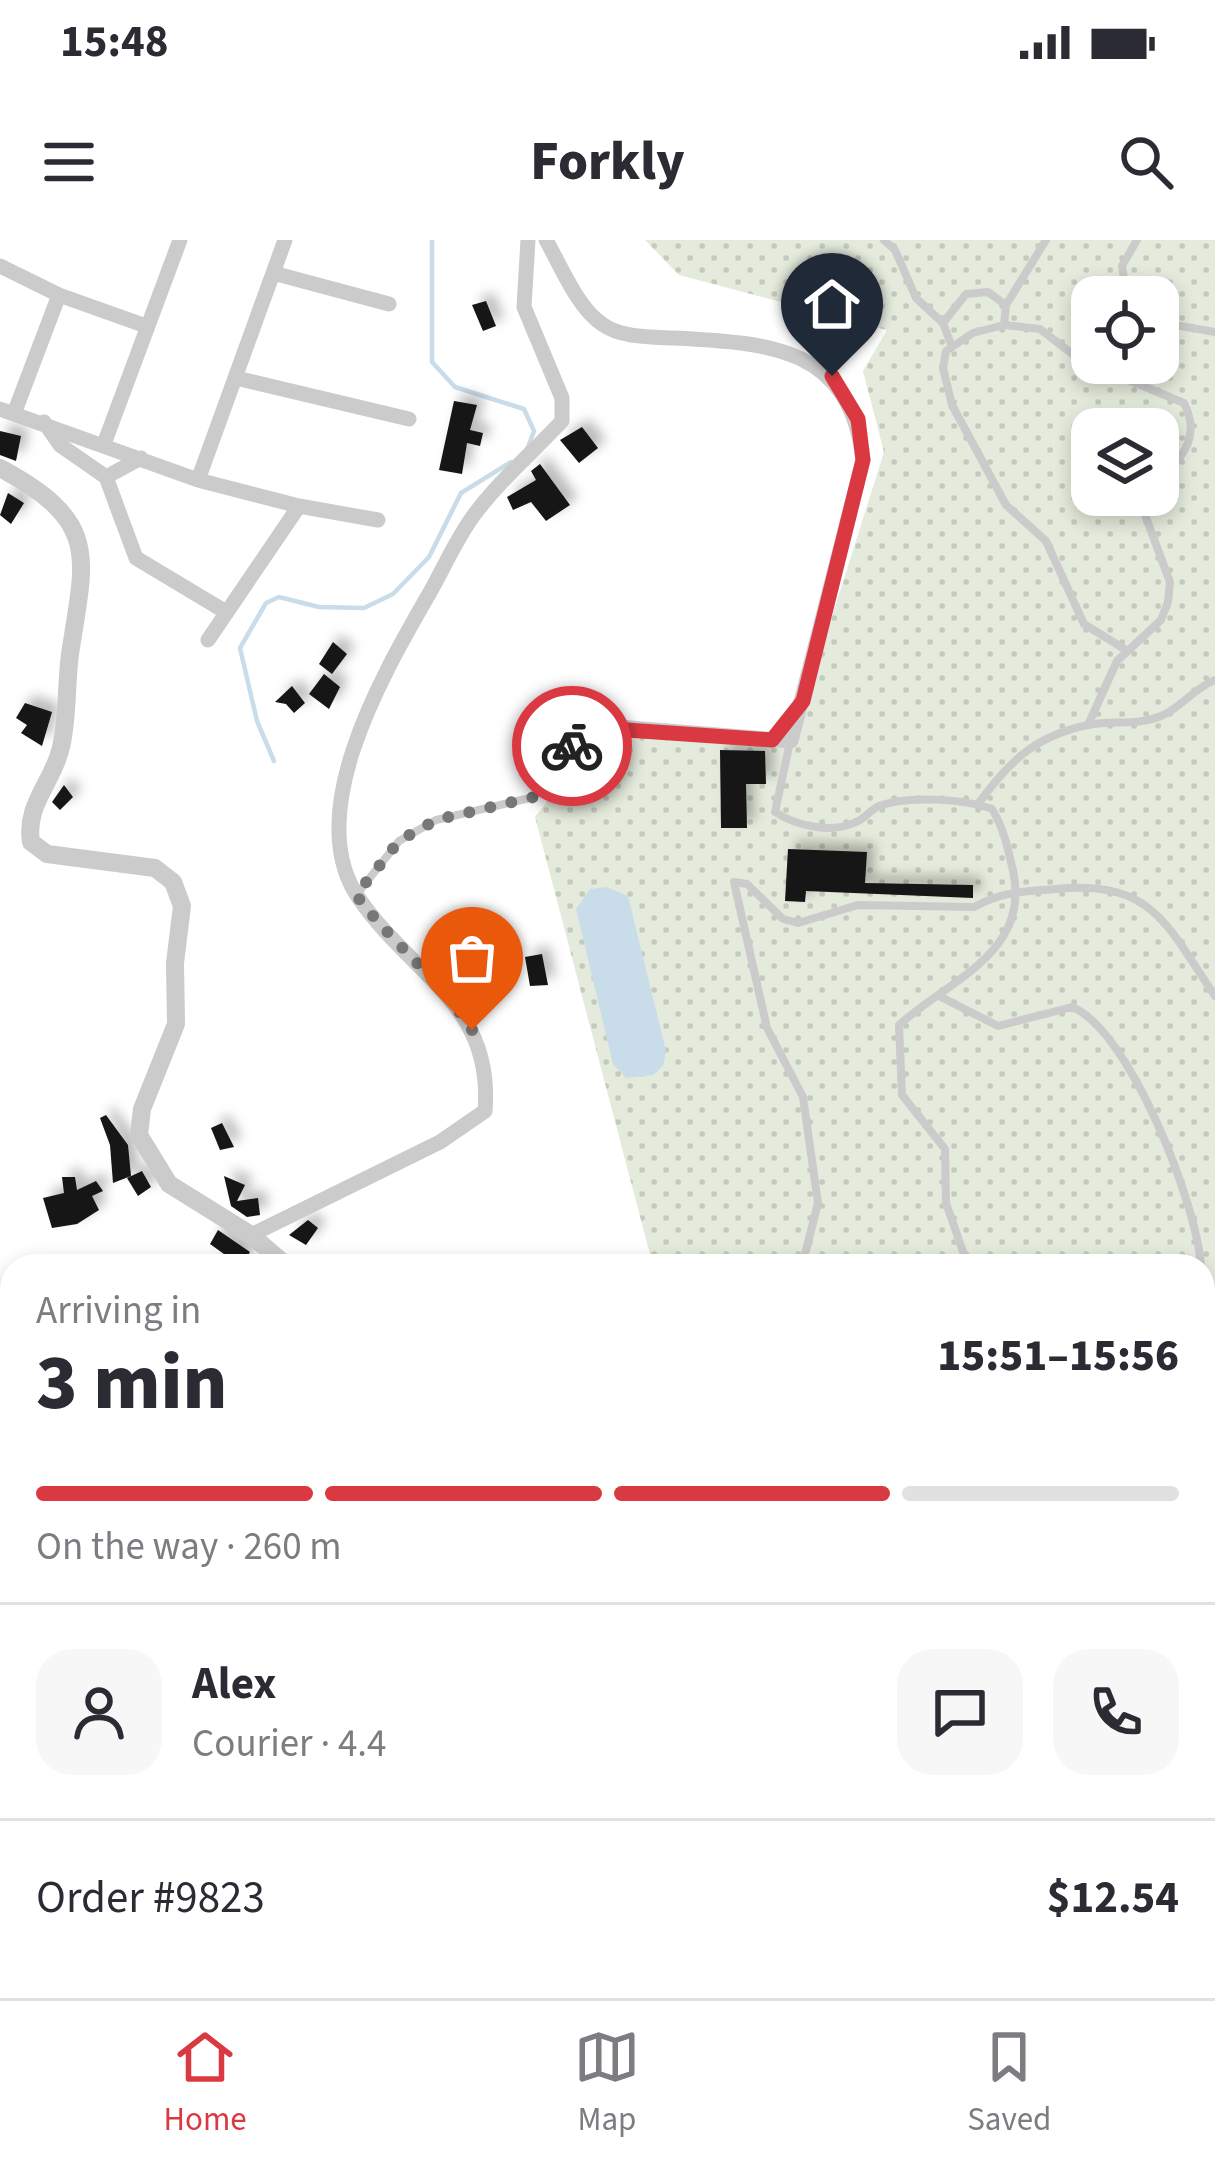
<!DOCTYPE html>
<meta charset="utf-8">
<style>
body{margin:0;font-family:"Source Sans 3",sans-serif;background:#f7f7f7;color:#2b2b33;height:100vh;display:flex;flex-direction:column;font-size:45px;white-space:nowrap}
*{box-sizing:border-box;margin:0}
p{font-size:39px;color:#7c7c81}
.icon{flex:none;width:66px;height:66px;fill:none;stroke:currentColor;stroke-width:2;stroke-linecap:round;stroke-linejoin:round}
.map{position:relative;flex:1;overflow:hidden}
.panel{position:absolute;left:0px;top:1014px;width:1215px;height:744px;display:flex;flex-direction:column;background:#fff;border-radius:36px 36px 0 0;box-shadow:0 6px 18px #0003}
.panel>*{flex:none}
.controls{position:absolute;left:1071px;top:36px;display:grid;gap:24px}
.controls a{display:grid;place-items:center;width:108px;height:108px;border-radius:24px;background:#fff;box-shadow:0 6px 18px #0003;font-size:60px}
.pin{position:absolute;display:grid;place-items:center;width:102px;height:102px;color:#fff;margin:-123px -51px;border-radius:50% 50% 50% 0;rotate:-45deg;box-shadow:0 0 12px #0007}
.pin .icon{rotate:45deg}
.courier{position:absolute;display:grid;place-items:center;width:120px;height:120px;margin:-60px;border:9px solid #db3942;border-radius:50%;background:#fff;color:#222;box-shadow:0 3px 15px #0007}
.overview em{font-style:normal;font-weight:800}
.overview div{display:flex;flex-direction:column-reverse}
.overview{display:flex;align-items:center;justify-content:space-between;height:204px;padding:0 36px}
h1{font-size:78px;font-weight:800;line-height:90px}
.bar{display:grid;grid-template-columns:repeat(4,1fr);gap:18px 12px;align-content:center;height:144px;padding:0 36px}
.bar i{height:15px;border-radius:9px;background:#e1e1e2}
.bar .selected{background:#db3942}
.bar p{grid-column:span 4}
.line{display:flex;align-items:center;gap:30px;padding:0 36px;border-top:3px solid #e1e1e2}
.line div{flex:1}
.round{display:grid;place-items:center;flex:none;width:126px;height:126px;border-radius:36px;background:#f7f7f7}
.status{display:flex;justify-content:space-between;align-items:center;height:84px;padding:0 60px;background:#fff;direction:ltr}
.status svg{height:33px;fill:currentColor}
header{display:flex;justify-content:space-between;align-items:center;height:156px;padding:0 36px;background:#fff;font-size:54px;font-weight:800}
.menu{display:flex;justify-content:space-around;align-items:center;height:168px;border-top:3px solid #e1e1e2;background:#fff;font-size:33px;color:#7c7c81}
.menu a{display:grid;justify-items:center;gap:6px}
.menu .selected{color:#db3942}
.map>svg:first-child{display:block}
</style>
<div class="status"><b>15:48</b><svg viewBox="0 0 49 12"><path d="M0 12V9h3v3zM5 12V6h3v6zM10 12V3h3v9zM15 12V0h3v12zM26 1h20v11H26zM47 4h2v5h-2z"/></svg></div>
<header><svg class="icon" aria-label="menu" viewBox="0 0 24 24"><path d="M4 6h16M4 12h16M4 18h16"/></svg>Forkly<svg class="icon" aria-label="search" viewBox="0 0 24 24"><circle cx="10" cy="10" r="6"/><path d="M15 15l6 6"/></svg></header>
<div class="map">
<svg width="1215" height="1758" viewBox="0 0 1215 1758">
<defs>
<pattern id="grass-dots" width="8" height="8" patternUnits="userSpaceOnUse" patternTransform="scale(3)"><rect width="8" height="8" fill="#e4ebdc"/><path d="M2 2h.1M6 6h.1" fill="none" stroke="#c4cabd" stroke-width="1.8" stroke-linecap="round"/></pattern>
<filter id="shadow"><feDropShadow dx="8" dy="-8" stdDeviation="6" flood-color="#0004"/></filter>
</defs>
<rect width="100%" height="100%" fill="#fff"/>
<path fill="url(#grass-dots)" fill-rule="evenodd" d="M645 0H1215V1758H623L591 1746H1203V1026H653L535 577 599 493 792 503 884 212 863 131 887 90 679 35ZM1092 57H1158V123H1092ZM1092 189H1158V255H1092Z"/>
<path fill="#c9dce9" d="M607 647 628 656 666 811 663 826 653 835 626 838 613 824 576 669 590 649Z"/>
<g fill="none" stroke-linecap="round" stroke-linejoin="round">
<path stroke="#c9dce9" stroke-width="4.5" d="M432 0V122L455 147 524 169 534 191 528 207
M274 521 257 481 240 408 266 363 279 357 319 367 364 368 393 354 429 317 461 253 511 222"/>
</g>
<path fill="#151515" filter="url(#shadow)" d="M486 61 496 86 483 91 472 65Z
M454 161 477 165 470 190 483 193 480 206 467 203 462 234 439 230Z
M582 187 598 208 579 223 560 200Z
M0 191 21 196 16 221 0 215Z
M540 224 570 265 546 281 531 262 513 270 507 257 536 240 531 231Z
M8 253 24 263 11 284 0 275Z
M333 402 347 414 332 434 319 424Z
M324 434 340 447 329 469 309 454Z
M292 446 305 463 294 473 286 464 275 462Z
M25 463 52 472 42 506 21 493 27 485 16 478Z
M720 510 765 511 766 544H746L747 588H721Z
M64 545 73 557 60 570 52 562Z
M788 609 867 612 865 643 973 645V658L806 651 805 662 785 661Z
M542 714 548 745 530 746 525 717Z
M106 875 128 905 131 936 113 943 110 905 100 878Z
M222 883 234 907 220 910 211 888Z
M142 931 151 947 138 956 127 938Z
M224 936 245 945 237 961 258 958 260 975 247 977 231 966Z
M62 937H75L77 950 96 941 103 951 92 956 99 970 77 984 52 988 43 958 64 953Z
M308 980 318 988 306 1005 289 995Z
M218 990 250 1012 241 1026H211L224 1014 210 1004Z"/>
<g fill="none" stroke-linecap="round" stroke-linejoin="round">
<path stroke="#cbcbcb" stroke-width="3" stroke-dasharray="6 6" stroke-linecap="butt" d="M148 1746 152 1758
M217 1746 219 1758
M249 1746 256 1758
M329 1746 336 1758
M405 1746 425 1758
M637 1758 655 1750 681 1758"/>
<path stroke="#cbcbcb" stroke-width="8" d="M884 0 895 10 916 58 943 83
M1127 57 1122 26 1137 0
M1006 65 1046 0
M1158 82 1215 92
M952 107 943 83 966 54 988 52 1006 65 1004 85
M1126 410 1084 384 1046 301 1006 265 952 165 943 128 946 111 973 93 1004 85 1040 89 1080 120 1184 163C1202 199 1181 216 1158 244
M1088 485 1117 421 1161 380 1168 362 1170 342 1144 272 1150 255
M790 502 775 572C797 586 831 594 856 582 865 579 871 569 879 566 907 555 965 559 992 569 1004 589 1008 608 1013 631 1031 713 950 739 899 785L902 855 945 909 946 963 968 1026
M978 564C1009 522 1034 496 1088 485 1113 480 1137 486 1161 476 1181 468 1194 448 1215 440
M357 654 399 601 436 580 534 557 581 494
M939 756 998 786 1072 767C1130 790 1197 965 1201 1026
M802 1026 818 963 803 857 767 788 734 642 747 644 783 679 798 683 858 665 974 667C1004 651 1021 652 1056 649 1153 640 1166 684 1215 756
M1203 1044 1215 1107
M1203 1684 1215 1678
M891 1746 907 1758
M1046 1746 1072 1758
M1134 1758 1143 1746
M1199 1758 1215 1740"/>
<path stroke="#cbcbcb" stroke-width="15" d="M546 0C561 26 577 67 602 84 621 98 651 97 674 98 771 103 850 107 863 220L791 501 618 487 582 492
M0 26 59 55 146 86
M273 33 389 64
M236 138 409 179
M0 169 198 240 299 266 378 280
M15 171 59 55
M44 182 60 205 106 237 136 318 226 372
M104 204 180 0
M106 237 141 218
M198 240 285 0
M208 400 299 266
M251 995 440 902 485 871C494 765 413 736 360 660 299 575 385 431 429 354 444 328 456 299 474 275 499 241 533 212 562 181V158L524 67 528 0"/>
<path stroke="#cbcbcb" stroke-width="18" d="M0 228C101 282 85 316 70 414 66 444 68 478 61 507 53 543 25 564 31 602L47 614 155 628 173 642 182 666 175 723 176 784 142 869 139 895 169 944 251 995 287 1026
M104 1746 105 1758"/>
</g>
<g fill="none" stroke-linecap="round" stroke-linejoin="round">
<path stroke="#777" stroke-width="12" stroke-dasharray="0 21.6" d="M472 790C440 739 392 703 356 655L399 601 436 580 534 557 572 506"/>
<path stroke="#db3942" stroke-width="15" d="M572 506 582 492 598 488 772 500 803 461 863 220 858 179 832 136"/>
</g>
</svg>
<div class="controls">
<a><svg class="icon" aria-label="locate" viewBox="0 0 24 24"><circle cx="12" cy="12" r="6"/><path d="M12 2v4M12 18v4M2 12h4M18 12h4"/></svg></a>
<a><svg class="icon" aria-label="layers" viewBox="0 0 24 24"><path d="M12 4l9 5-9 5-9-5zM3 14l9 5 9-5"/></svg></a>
</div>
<div class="pin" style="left:472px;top:790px;background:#ea580c"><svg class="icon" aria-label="bag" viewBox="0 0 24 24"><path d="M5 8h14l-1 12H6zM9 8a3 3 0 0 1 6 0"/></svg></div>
<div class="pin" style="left:832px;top:136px;background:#1f2937"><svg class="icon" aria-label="home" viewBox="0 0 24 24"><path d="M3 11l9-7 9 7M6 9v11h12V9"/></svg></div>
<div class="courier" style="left:572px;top:506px"><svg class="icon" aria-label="bike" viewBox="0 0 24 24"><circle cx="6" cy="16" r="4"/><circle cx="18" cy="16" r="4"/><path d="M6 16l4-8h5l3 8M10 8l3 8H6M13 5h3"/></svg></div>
<section class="panel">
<div class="overview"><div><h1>3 min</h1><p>Arriving in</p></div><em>15:51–15:56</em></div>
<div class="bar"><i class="selected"></i><i class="selected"></i><i class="selected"></i><i></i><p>On the way · 260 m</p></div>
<div class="line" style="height:216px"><a class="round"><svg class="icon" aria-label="person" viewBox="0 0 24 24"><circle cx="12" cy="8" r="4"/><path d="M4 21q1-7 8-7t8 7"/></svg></a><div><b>Alex</b><p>Courier · 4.4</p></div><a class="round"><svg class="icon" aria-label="chat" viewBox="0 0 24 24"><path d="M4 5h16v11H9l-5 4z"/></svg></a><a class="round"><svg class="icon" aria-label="phone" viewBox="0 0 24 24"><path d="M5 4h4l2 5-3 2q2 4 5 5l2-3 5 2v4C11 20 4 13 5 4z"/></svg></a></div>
<div class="line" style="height:156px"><div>Order #9823</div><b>$12.54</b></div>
</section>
</div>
<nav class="menu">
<a class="selected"><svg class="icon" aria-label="home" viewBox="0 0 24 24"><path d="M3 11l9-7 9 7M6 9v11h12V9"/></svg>Home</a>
<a><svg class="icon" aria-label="map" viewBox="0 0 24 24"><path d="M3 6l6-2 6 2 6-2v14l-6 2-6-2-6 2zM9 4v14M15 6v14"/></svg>Map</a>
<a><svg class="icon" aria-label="saved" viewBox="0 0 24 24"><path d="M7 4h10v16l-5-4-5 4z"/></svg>Saved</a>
</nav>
